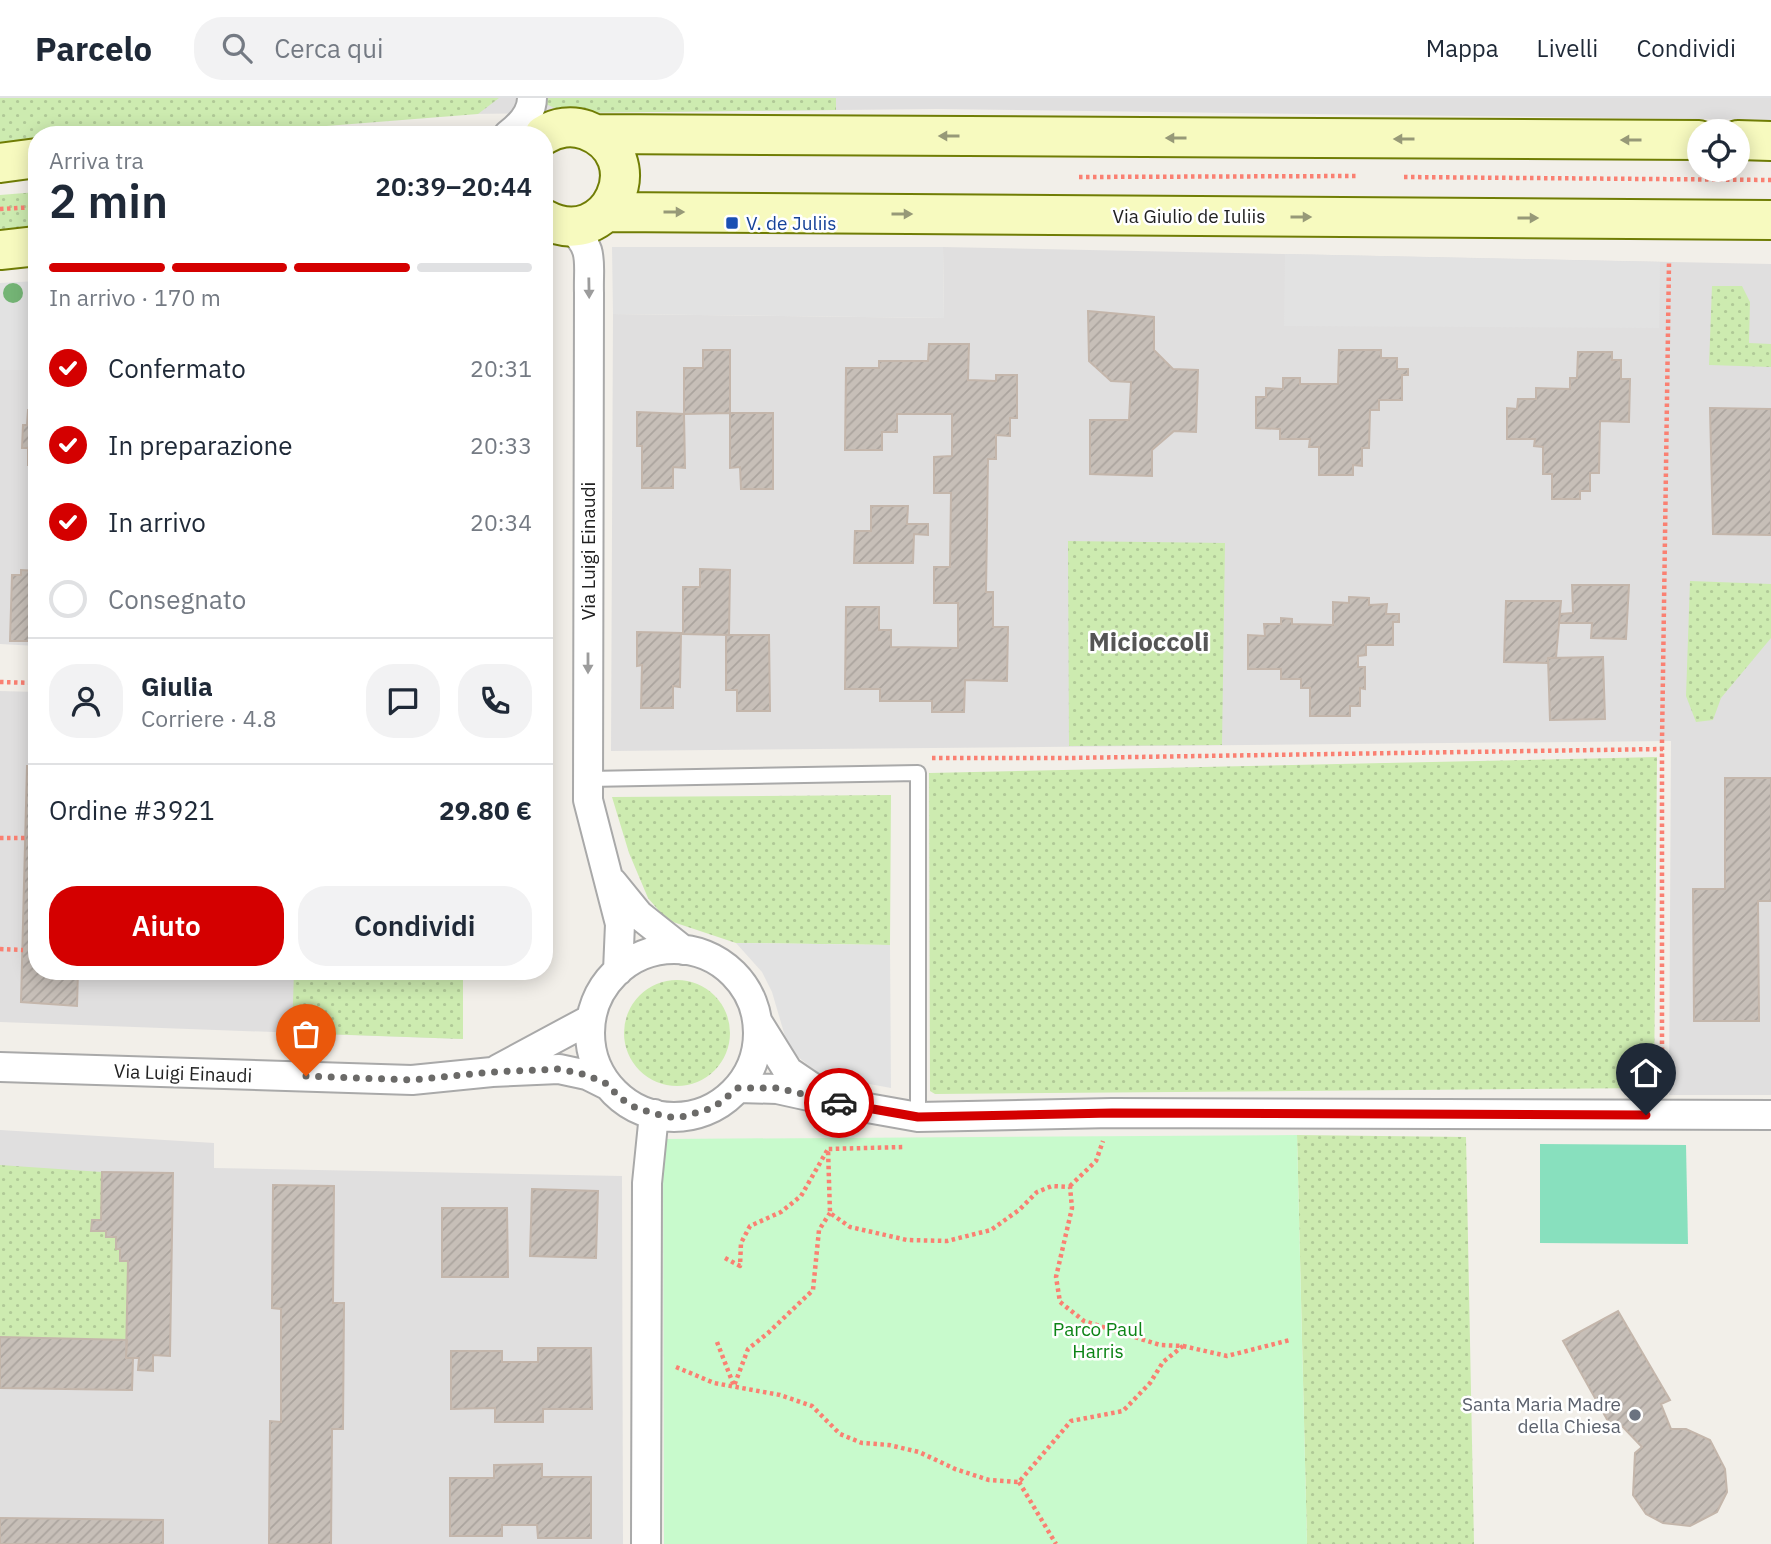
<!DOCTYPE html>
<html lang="it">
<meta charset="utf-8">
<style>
body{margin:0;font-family:"IBM Plex Sans",sans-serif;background:#f2f2f3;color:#1f2937;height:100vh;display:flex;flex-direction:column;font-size:26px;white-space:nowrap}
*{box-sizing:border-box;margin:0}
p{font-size:23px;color:#747a83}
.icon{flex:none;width:38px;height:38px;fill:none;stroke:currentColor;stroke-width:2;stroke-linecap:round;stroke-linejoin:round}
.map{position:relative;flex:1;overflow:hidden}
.side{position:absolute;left:28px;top:28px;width:525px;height:854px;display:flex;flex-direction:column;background:#fff;border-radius:28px;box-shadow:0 4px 18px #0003}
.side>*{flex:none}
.controls{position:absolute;left:1687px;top:21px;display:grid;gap:14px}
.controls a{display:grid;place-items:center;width:63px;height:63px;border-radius:50%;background:#fff;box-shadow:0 4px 18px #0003;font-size:35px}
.pin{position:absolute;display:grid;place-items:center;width:60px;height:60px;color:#fff;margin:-72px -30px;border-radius:50% 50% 50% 0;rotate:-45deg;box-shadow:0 0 7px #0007}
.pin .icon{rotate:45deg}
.courier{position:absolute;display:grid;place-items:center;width:70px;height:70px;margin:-35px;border:5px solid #d40000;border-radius:50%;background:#fff;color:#222;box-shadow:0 2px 9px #0007}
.summary em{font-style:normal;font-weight:600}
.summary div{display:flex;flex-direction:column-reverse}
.summary{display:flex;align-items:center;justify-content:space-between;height:119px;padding:0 21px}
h1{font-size:46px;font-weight:600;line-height:52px}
.bar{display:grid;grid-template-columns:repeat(4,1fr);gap:10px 7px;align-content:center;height:84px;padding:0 21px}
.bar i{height:9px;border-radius:5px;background:#e0e1e3}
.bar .on{background:#d40000}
.bar p{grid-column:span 4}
.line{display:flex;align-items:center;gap:18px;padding:0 21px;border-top:2px solid #e0e1e3}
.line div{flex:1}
.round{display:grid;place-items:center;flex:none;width:74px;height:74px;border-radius:28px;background:#f2f2f3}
ol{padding:0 21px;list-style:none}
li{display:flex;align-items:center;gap:21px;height:77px}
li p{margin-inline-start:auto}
li .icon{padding:7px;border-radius:50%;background:#d40000;color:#fff;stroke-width:4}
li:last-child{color:#747a83}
li i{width:38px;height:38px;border:4px solid #e0e1e3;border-radius:50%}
.cta{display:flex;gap:14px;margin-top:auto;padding:14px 21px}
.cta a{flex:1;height:80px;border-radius:28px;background:#d40000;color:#fff;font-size:28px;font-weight:600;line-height:80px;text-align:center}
.cta a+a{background:#f2f2f3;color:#1f2937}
header{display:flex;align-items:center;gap:42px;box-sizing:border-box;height:98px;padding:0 35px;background:#fff;border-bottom:2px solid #e0e1e3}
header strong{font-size:33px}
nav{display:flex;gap:38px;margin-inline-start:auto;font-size:24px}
.search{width:490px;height:63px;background:#f2f2f3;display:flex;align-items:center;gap:18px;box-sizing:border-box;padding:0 24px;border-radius:28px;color:#747a83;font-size:26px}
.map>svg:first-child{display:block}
</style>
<header>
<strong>Parcelo</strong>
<div class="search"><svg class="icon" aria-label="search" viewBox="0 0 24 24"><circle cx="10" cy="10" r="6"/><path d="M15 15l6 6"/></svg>Cerca qui</div>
<nav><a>Mappa</a><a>Livelli</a><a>Condividi</a></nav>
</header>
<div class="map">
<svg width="1771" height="1446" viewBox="0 0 1771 1446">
<defs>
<pattern id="grass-dots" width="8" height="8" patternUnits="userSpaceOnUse" patternTransform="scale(1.75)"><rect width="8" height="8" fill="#cdebb0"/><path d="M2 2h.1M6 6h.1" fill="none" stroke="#b0c997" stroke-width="1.8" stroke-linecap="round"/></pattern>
<pattern id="building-hatch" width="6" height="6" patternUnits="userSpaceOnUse" patternTransform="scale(1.75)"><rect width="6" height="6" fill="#c7bfb8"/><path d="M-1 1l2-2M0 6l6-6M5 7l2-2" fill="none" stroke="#aba49e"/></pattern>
</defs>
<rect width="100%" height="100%" fill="#f2efe9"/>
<path fill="#e0dfdf" d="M0 0H1771V22L937 11 466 16 37 37Z
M943 149 1771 166V997H1669L1671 643 611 653 613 216 944 220Z
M0 272H37V548L0 546Z
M544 289H550L552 438 548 563H544Z
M0 593 37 594V873H463V941L0 924Z
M0 1032 214 1045V1070L622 1078 623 1446H0Z"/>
<path fill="url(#grass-dots)" d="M0 0H499L478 16 213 37H37V51L0 54Z
M543 0H836V12L565 15 546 6Z
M37 94V135L0 137V97Z
M1712 188H1742L1750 204 1749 245 1771 246V269L1709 267Z
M1068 443 1225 445 1222 647 1069 648Z
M1690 483 1771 486V540L1721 600 1713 622 1696 624 1686 598Z
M1657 659 1654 990 935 996 930 993 929 675Z
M891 697 890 847 736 845 667 822 648 800 629 755 612 699Z
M294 873H463V941L292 935Z
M624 935a53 53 0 1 1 106 0a53 53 0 1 1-106 0Z
M1297 1037 1466 1039 1474 1446H1307Z
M0 1067 102 1074 101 1122H92L91 1132 106 1133V1139H116V1150L120 1151 128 1163 127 1242 0 1239Z"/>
<path fill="#c8facc" d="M1297 1037 1307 1446H664L663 1041Z"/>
<path fill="#88e0be" d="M1540 1046 1686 1047 1688 1146 1540 1145Z"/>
<path fill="#e2e2e2" d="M612 149H943L944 220 613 216Z
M1285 156 1660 164 1659 230 1284 228Z
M37 183V272H0V185Z
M736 845 890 847 891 990 821 977 789 952 772 894 762 874Z"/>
<path fill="url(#building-hatch)" stroke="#c4b6ab" stroke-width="2" d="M1088 213 1154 219V252L1173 271 1198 272 1196 334 1174 333 1152 352V378L1090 376V322H1129L1131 284 1111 283 1089 263Z
M929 246H969L968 282 996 283V277H1017V320H1010V338L996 337V361H988L986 494H993V529H1008L1007 583 965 582 964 614H932V603H880V591H845L846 509H879V532H891V549L958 550V505H934V469H950L951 395H934V359L952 358V316H897V334H882V352H845L846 270H879V263H928Z
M703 252H730V315L684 316V270H703Z
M1339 252H1381V260H1397V271H1408V277H1402V302H1379V312H1370L1369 350H1362V368L1353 367V377H1319V349H1309L1310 341H1280V331L1256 330V299H1266V290L1283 291V280H1300V286H1338Z
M1578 254H1612V262H1621V281H1630L1629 324 1600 323 1599 375H1590V393H1580V401H1552V376H1543V349L1534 348 1535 341H1507V310L1517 311 1518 301H1536V290L1570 291V280H1577Z
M1710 310 1771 311V437L1713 436Z
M28 312H37V367H28V350H22L23 327H27Z
M637 314 684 316 685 370 673 369V390H642V348H637Z
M730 315H773V391H741L740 369 730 370Z
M871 408H908L907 426H928V437L914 436 913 465H854L855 433H871Z
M700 471 730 472 729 537 683 536V489H700Z
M21 472 37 473V543H10L12 477H21Z
M1572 487H1629L1626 541 1591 540 1592 525H1559L1560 516 1573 515Z
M1349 499 1369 500V507L1387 506 1386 516H1399V524H1393V547H1366V557L1358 558V569H1365V591L1360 590V608H1350V618H1310V590H1301V581H1281V571H1248V537L1265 538 1264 526H1281V520L1292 521V526L1333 527V504L1349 505Z
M1506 503H1561L1556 560H1548V565L1504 564Z
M637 534 681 535 680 589 673 588V610H641L642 567 637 568Z
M726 537H769L770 613H737V592H726Z
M1603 559 1605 621 1550 622 1548 560Z
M27 668H37V873H78L77 908 21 904Z
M1725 680H1771V803H1758L1759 923H1694L1693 791H1725Z
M102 1074 173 1075 170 1258 153 1257V1273L138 1272 139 1260H126L128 1163H120V1151H116V1139H106V1133H91L92 1122H101Z
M273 1087 334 1088 333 1205H344L343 1331H332L331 1446H269L270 1323 281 1324V1211L272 1210Z
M532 1091 598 1093 596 1160 530 1158Z
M442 1110H507L508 1179H442Z
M1618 1213 1670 1302 1661 1306 1671 1331H1686L1710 1342 1725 1371 1727 1394 1717 1414 1690 1428 1663 1425 1646 1416 1633 1397 1635 1355 1642 1349 1621 1327 1613 1332 1563 1243Z
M0 1239 127 1242 126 1260H133L132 1292 0 1290Z
M538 1250H591L592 1311H543V1324H495V1310L451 1311V1253H502V1264H538Z
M542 1366V1379H591V1440H538L537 1427H502V1438H450V1380H494V1367Z
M0 1420 163 1422V1446H0Z"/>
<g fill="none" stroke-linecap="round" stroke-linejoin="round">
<defs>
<path id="lane" d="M588 681 918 675V1019"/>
<path id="street" d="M508 37C520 28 532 16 532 0
M570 129C595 151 588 164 589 195L588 702 620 826 618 873
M613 785 639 817 683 852
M590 935a84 84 0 1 1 168 0a84 84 0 1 1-168 0Z
M757 923 788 973 819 994
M0 969 412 982 492 974 559 971 587 977 607 987
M498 971 591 921
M738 990 777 991 845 1006 918 1019 1112 1015 1771 1017
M646 1446 647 1085 654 1016"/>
<path id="secondary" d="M597 36 1699 42
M544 37C556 29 572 27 586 32 654 58 609 156 544 121
M1738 42 1771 43
M0 65 37 60
M606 114 1771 122
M0 152 37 148"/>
</defs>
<use href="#lane" stroke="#a9a9a9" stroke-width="18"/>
<use href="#street" stroke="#a9a9a9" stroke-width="32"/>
<use href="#secondary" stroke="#707d05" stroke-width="42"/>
<path stroke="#fa8072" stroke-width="4.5" stroke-dasharray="3.5 3.5" stroke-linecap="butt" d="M1079 79 1357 78
M1404 79 1771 82
M0 111 37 109
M0 584 37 585
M932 660H1068L1663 651
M0 740H25
M0 851 23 852
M1662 988V644L1669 164
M1070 1088 1096 1063 1103 1043
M725 1160 740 1168 741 1145 750 1128 781 1114 801 1098 828 1051
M717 1244 734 1288 748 1251 768 1235 813 1192 819 1132 830 1115
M1183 1248 1227 1258 1290 1242
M676 1269 714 1285 780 1297 812 1308 840 1336 862 1345 889 1347 919 1354 955 1371 989 1382 1019 1384 1071 1323 1123 1313 1150 1285 1163 1264 1183 1248 1160 1247 1084 1223 1060 1204 1056 1179 1072 1110 1070 1089 1052 1088 1037 1094 1019 1112 991 1132 947 1143 907 1142 850 1129 830 1115 828 1051 904 1049
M1019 1384 1056 1446"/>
<use href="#lane" stroke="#fff" stroke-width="14"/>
<use href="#street" stroke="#fff" stroke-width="28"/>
<use href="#secondary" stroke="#f7fabf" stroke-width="38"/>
</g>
<circle fill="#74b475" cx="13" cy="195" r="10"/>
<defs><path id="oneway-solid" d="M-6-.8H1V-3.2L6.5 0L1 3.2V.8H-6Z" transform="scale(1.75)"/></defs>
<g fill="#979978">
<use href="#oneway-solid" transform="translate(949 38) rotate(-180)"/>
<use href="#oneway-solid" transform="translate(1176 40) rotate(-180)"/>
<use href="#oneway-solid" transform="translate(1404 41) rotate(-180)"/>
<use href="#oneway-solid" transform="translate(1631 42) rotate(-180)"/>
<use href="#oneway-solid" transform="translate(674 114)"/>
<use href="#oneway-solid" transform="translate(902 116)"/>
<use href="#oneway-solid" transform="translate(1301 119)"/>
<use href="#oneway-solid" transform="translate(1528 120)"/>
</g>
<g fill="#9c9c9c">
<use href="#oneway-solid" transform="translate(589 190) rotate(89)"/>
<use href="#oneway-solid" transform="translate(588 565) rotate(90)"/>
</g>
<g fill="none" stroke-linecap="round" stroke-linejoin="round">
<path stroke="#6b6a68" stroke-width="7" stroke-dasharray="0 12.6" d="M306 978 412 982 492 974 559 971 587 977 607 986 620 1000 636 1010 667 1019H681L713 1010 738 990H778L839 1005"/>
<path stroke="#d40000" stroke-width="9" d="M839 1005 918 1019 1112 1015 1646 1017"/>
</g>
<rect fill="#1a4fb4" stroke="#fff" stroke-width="2.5" x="725" y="118" width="14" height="14" rx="3.5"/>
<circle fill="#6b7280" stroke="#fff" stroke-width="2.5" cx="1635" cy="1317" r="7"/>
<g text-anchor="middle" stroke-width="5" stroke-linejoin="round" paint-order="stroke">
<g font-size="19" fill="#222" stroke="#fff">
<text x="1189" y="125">Via Giulio de Iuliis</text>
<text transform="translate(588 453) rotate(-90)" y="7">Via Luigi Einaudi</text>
<text transform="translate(183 975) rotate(2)" y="7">Via Luigi Einaudi</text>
</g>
<g font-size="19" fill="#164399" stroke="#fff" text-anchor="start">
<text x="746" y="132">V. de Juliis</text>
</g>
<g font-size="19" fill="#0c8416" stroke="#fff">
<text x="1098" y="1238">Parco Paul<tspan x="1098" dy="22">Harris</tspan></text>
</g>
<g font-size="19" fill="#5b616d" stroke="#fff" text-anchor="end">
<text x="1621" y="1313">Santa Maria Madre<tspan x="1621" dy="22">della Chiesa</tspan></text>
</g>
<g font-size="26" font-weight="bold" fill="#555" stroke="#fff">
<text x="1149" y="553">Micioccoli</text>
</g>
</g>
</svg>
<div class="controls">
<a><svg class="icon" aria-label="locate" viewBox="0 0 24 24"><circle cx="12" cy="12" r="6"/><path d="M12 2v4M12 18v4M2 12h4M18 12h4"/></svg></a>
</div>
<div class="pin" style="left:306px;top:978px;background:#ea580c"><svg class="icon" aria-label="bag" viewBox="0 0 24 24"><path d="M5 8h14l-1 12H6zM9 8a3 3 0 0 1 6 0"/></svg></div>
<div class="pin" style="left:1646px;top:1017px;background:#1f2937"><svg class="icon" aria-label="home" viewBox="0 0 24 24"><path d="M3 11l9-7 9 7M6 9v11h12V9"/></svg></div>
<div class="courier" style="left:839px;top:1005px"><svg class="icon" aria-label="car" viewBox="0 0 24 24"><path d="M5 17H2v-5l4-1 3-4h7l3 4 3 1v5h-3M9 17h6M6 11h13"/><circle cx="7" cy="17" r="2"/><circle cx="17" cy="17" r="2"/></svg></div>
<section class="side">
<div class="summary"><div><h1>2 min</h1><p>Arriva tra</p></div><em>20:39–20:44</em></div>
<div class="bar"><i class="on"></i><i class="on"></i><i class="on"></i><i></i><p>In arrivo · 170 m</p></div>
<ol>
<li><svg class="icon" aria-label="check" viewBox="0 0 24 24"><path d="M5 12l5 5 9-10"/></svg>Confermato<p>20:31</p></li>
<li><svg class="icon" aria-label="check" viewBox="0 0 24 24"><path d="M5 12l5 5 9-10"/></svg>In preparazione<p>20:33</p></li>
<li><svg class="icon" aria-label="check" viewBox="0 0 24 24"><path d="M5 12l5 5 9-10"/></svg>In arrivo<p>20:34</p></li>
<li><i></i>Consegnato</li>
</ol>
<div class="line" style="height:126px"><a class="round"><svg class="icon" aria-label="person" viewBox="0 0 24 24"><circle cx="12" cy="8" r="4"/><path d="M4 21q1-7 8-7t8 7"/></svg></a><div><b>Giulia</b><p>Corriere · 4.8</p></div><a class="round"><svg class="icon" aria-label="chat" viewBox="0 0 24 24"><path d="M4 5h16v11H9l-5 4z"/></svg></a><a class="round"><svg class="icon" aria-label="phone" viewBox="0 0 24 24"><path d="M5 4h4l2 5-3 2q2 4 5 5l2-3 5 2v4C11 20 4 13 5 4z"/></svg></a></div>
<div class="line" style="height:91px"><div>Ordine #3921</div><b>29.80 €</b></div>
<div class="cta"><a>Aiuto</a><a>Condividi</a></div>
</section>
</div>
